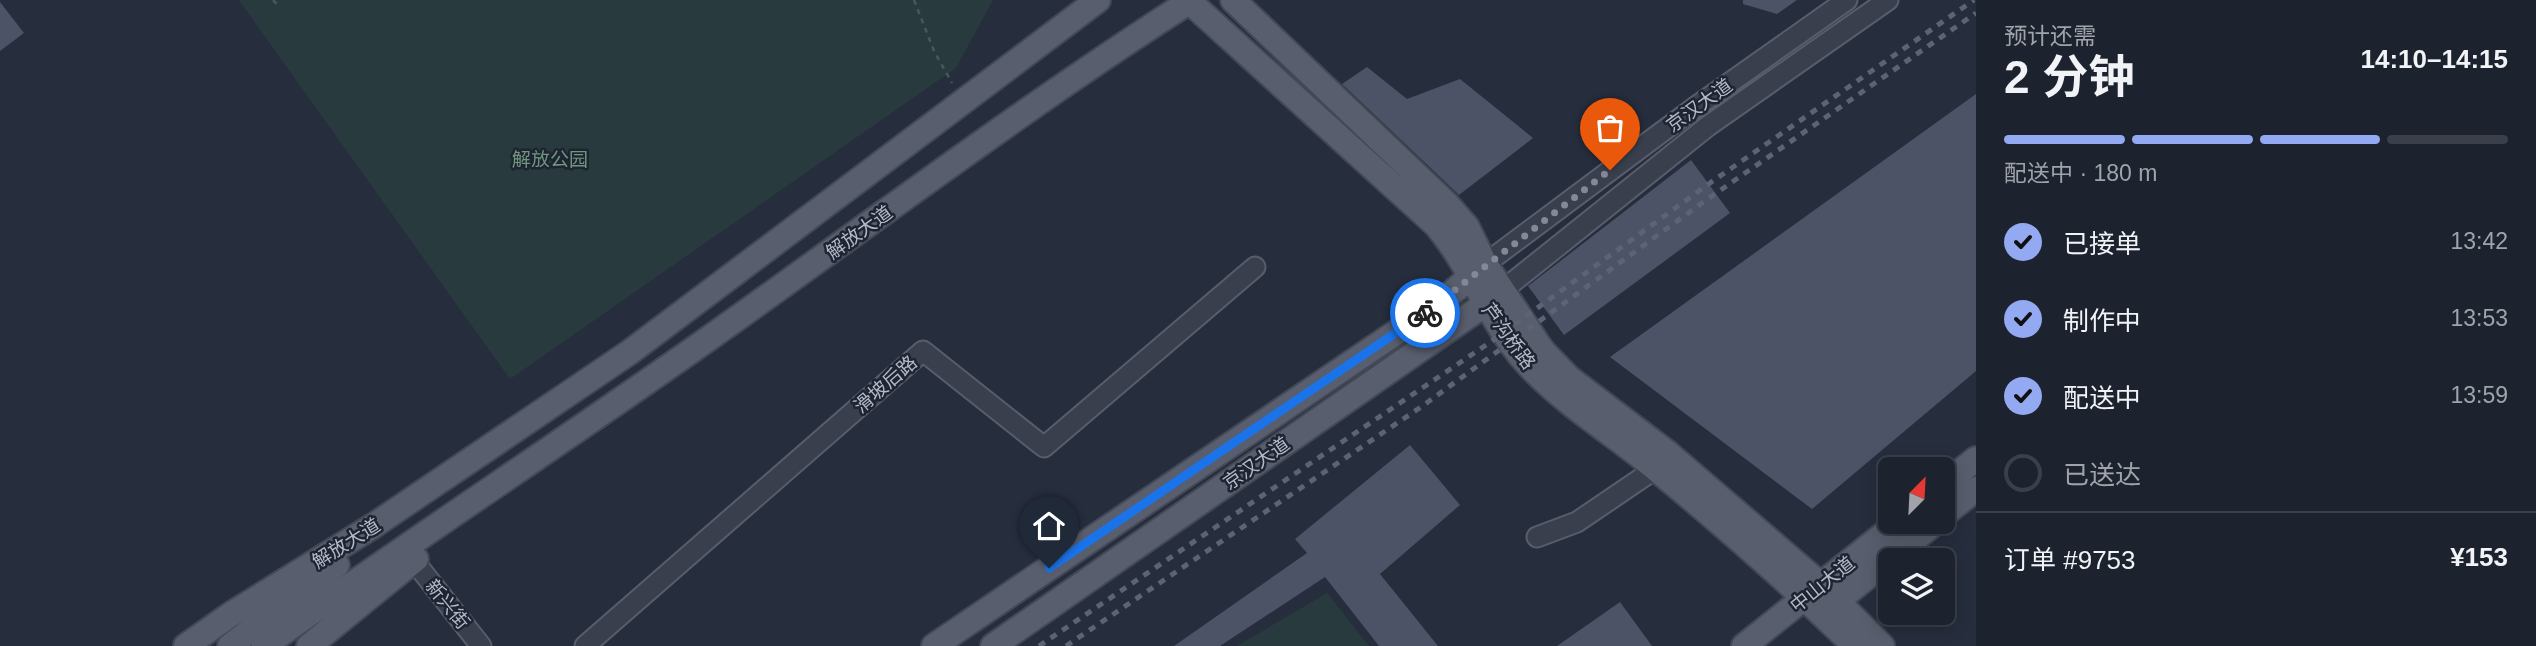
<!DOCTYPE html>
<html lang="zh">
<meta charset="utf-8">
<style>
body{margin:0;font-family:Arial,"Noto Sans SC",sans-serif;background:#252a36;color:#f1f3f6;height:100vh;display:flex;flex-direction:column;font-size:26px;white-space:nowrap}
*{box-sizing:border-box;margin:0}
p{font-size:23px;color:#a0a4aa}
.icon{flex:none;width:38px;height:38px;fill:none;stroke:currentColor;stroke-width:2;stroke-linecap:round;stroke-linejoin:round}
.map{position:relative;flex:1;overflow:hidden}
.panel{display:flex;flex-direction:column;background:#1c222e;width:560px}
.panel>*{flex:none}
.needle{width:46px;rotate:24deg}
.controls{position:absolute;left:1878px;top:457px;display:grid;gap:14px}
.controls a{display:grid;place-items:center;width:77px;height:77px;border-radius:10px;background:#1c222e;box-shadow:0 4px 18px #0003,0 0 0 2px #3a3f4a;font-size:35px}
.pin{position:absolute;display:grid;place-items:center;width:60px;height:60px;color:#fff;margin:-72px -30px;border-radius:50% 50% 50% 0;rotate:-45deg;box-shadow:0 0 7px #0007}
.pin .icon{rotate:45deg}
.courier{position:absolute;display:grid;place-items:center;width:70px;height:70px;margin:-35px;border:5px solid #1a73e8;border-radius:50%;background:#fff;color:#222;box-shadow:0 2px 9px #0007}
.head em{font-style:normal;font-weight:700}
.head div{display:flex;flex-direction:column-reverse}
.head{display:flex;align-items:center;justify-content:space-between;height:119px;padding:0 28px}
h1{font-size:46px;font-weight:700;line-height:52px}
.bar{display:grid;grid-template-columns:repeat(4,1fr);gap:10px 7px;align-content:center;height:84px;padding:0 28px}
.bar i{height:9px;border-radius:5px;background:#3a3f4a}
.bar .active{background:#93a9f1}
.bar p{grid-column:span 4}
.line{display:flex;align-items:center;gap:18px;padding:0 28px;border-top:2px solid #3a3f4a}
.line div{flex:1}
ol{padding:0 28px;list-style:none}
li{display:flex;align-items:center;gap:21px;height:77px}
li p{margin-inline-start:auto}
li .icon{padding:7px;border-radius:50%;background:#93a9f1;color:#111;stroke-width:4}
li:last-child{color:#a0a4aa}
li i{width:38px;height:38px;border:4px solid #3a3f4a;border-radius:50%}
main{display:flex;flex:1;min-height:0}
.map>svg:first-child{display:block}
</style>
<main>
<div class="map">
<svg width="1976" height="646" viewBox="0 0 1976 646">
<rect width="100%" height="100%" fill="#262d3d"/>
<path fill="#293a3f" d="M239 0H993L956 68 510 379Z
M1327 593 1369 646H1237Z"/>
<path fill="#4d5366" d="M1743 0H1797L1777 14 1743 4Z
M0 2 24 33 0 51Z
M1367 67 1407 99 1460 79 1533 138 1459 195 1342 84Z
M1976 94V371L1812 509 1610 357Z
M1691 160 1730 213 1564 335 1528 286Z
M1410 445 1460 505 1380 574 1438 646H1379L1325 577 1220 646H1174L1307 553 1295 539Z
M1620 602 1652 646H1557Z"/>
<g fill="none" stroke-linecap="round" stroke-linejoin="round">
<defs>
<path id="minor" d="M1485 264 1694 108 1847 0
M1493 298 1708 126 1888 0
M1537 537 1577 522 1655 469
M414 561 481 646
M585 646 923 351 1044 447 1255 267"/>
<path id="major" d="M1233 0 1447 204 1467 227 1485 264 1542 350 1569 378 1669 454 1819 583 1882 646
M1190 2 1436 225C1475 271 1491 329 1536 373 1572 409 1618 437 1656 469 1725 526 1791 584 1855 646
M1942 486 1976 459
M1942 516 1976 489
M1822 605 1837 601 1936 522
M186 646 230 615 373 526 630 352 1098 0
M230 646 337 565
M264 646C411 541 561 443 708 339 869 225 1026 106 1192 0
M309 646 416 559
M934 646 1441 302 1482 267
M993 646 1484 305
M1744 646 1899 522"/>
</defs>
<use href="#minor" stroke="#585d6b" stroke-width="23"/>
<use href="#major" stroke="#434856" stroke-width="28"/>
<path stroke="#48575d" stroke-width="2.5" stroke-dasharray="5 5" stroke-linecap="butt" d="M273 0 279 6
M914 0 934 51 952 83"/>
<use href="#minor" stroke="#3a3f4d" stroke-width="19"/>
<use href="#major" stroke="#585e6d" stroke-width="24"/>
<path stroke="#5c6374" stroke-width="5" stroke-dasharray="7 7" stroke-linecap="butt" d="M1039 646 1489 343 1710 183 1974 0
M1066 646 1421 407 1702 203 1976 13"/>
</g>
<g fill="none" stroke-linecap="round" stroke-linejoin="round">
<path stroke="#848997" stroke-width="7" stroke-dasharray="0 12.6" d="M1425 313 1610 170"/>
<path stroke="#1a73e8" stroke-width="9" d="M1049 568 1425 313"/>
</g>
<g text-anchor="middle" stroke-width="5" stroke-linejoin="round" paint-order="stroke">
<g font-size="19" fill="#b6bac8" stroke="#1f2432">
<text transform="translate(1699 105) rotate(-36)" y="7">京汉大道</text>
<text transform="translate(859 232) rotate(-36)" y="7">解放大道</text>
<text transform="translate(1509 336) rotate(54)" y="7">芦沟桥路</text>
<text transform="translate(885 384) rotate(-41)" y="7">滑坡后路</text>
<text transform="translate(1256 463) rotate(-35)" y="7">京汉大道</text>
<text transform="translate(346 543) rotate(-32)" y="7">解放大道</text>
<text transform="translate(1822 584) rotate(-39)" y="7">中山大道</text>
<text transform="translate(448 604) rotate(51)" y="7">新兴街</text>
</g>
<g font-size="19" fill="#6f977e" stroke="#1f2432">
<text x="550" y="166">解放公园</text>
</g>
</g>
</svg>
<div class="controls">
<a><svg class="needle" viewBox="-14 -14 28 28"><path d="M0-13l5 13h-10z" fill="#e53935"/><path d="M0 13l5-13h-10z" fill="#a0a4aa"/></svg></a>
<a><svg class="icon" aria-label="layers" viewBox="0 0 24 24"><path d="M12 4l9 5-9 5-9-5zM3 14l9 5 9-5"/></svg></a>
</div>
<div class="pin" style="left:1610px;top:170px;background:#ea580c"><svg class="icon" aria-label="bag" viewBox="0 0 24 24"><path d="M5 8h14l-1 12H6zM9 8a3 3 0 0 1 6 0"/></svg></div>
<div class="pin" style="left:1049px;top:568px;background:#1f2937"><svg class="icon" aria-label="home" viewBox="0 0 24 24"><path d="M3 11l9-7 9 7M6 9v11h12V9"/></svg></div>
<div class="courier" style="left:1425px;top:313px"><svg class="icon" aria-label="bike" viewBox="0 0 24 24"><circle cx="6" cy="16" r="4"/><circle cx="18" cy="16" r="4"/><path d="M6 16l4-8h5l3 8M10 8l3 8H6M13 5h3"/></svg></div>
</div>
<section class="panel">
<div class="head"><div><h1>2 分钟</h1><p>预计还需</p></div><em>14:10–14:15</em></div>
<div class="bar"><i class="active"></i><i class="active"></i><i class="active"></i><i></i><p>配送中 · 180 m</p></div>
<ol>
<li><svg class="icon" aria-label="check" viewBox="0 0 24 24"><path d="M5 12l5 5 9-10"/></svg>已接单<p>13:42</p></li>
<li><svg class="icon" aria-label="check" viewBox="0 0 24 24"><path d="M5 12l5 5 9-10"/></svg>制作中<p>13:53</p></li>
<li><svg class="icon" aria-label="check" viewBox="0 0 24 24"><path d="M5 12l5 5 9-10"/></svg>配送中<p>13:59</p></li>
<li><i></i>已送达</li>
</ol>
<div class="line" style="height:91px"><div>订单 #9753</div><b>¥153</b></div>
</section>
</main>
